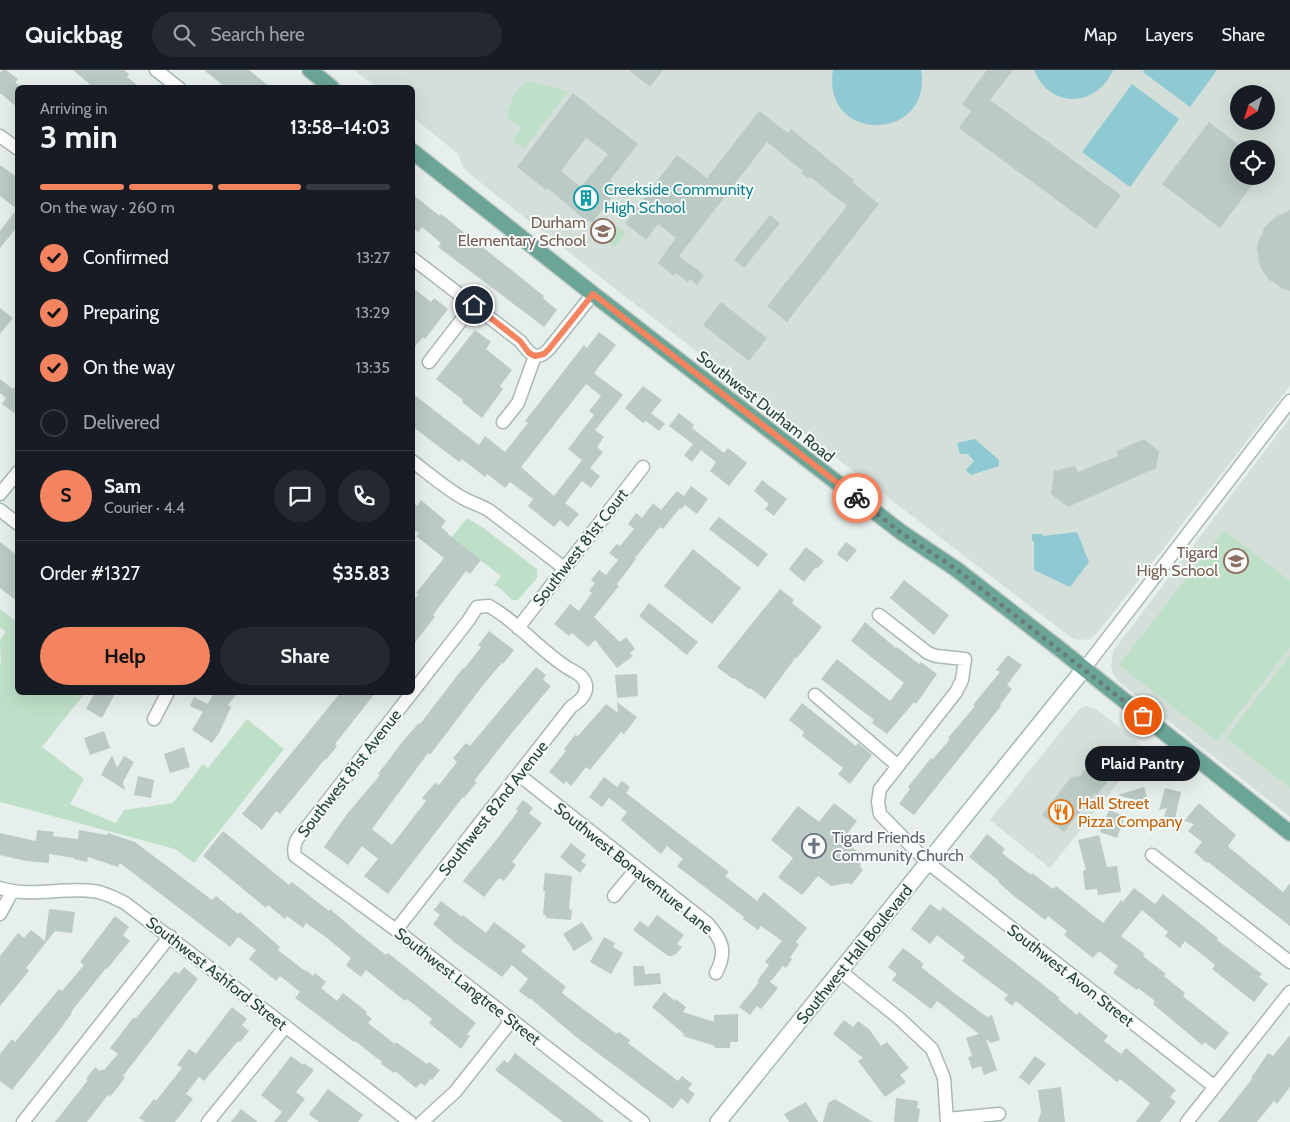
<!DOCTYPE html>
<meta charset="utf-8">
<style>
body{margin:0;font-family:Cabin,sans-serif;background:#242831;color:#f1f3f6;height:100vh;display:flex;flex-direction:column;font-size:19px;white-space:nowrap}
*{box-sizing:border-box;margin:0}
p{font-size:16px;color:#9ea1a6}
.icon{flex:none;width:28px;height:28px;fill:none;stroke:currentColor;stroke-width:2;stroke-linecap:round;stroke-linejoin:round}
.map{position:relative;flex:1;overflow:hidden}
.side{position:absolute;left:15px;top:15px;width:400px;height:610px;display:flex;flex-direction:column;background:#171b24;border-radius:8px;box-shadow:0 5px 20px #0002}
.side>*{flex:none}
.needle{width:32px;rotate:218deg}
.controls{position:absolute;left:1230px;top:15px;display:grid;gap:10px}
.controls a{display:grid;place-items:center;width:45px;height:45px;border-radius:50%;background:#171b24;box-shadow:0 5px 20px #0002;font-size:25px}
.pin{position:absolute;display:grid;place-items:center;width:42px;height:42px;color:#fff;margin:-21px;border:2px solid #fff;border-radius:50%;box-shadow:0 1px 5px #0007}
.courier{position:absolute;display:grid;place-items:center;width:50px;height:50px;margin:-25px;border:4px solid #f4845f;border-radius:50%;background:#fff;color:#222;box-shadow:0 1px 6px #0007}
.bubble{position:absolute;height:35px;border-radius:18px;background:#171b24;box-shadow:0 5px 20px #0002;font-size:16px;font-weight:700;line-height:35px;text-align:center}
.overview em{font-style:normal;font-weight:700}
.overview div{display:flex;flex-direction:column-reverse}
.overview{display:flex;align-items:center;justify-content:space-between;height:85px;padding:0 25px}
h1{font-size:32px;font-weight:700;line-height:38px}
.bar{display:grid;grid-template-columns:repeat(4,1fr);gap:8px 5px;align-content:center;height:60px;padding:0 25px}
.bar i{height:6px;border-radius:4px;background:#363941}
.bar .selected{background:#f4845f}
.bar p{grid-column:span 4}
.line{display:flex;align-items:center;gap:12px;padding:0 25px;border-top:1px solid #363941}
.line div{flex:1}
.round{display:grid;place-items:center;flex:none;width:52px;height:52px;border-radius:26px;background:#242831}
ol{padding:0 25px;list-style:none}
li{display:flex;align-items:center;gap:15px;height:55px}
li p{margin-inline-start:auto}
li .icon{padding:5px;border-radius:50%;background:#f4845f;color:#111;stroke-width:4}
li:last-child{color:#9ea1a6}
li i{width:28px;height:28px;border:2px solid #363941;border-radius:50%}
.button{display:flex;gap:10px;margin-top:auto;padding:10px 25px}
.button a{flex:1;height:58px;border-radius:30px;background:#f4845f;color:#111;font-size:20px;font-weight:700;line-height:58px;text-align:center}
.button a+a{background:#242831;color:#f1f3f6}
header{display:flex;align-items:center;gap:30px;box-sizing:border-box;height:70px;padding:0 25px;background:#171b24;border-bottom:1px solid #363941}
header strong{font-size:24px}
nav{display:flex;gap:28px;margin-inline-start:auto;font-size:18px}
.search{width:350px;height:45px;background:#242831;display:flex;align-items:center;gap:12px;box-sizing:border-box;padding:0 18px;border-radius:28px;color:#9ea1a6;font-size:19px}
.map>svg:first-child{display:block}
</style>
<header>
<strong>Quickbag</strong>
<div class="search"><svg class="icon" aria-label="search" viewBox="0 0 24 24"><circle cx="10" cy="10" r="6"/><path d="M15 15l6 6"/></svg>Search here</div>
<nav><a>Map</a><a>Layers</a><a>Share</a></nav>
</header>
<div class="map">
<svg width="1290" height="1052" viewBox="0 0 1290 1052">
<rect width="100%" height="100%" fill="#e6efeb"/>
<path fill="#d4dfda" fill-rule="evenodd" d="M354 0H1290V316L1098 562 1090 569 1080 570 1073 569 618 221 466 101 463 97 458 84 413 47 412 18 376 17ZM1239 24H1266V51H1239ZM1239 79H1266V106H1239Z
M1290 348V747L1119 612 1113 604 1111 596 1113 581Z
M1086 636 1096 639 1146 678 1050 798 990 750 1079 639Z"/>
<path fill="#bfe0c8" d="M527 11 542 14 568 22 524 79 513 71 522 58 508 48 507 43 515 23Z
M616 156 626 163 615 177 605 170Z
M467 448 482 457 537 499V508L518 530H512L501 519 494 515 501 506 451 468Z
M1224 460 1290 511V577L1217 671 1119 595Z
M0 539 17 552 18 622 85 623 42 677 84 709 70 734 116 753 124 740 173 733 203 694 208 698 247 649 284 679 194 793 175 779 0 732V594L1 592 0 570 6 562 0 557Z
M1290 585V718L1226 668Z"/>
<path fill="#8ec9d4" d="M833 0H921C933 73 821 74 833 0Z
M1034 0H1113C1097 38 1049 39 1034 0Z
M1144 0H1217L1190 37 1143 2Z
M1132 14 1179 49 1130 117 1082 82Z
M975 369 999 390V396L971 405 966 400 974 391 968 384H960L957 373Z
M1077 462 1089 492 1070 517 1034 500V471H1032V464H1042L1043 466Z"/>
<path fill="#bbcac4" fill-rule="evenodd" d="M3 0H6L18 9 15 13 18 14V38L0 23V3Z
M73 0H124L129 4 127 7 141 18H94Z
M204 0H249L271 18H226Z
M629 0H663L650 17Z
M987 0H1013L990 30 1121 125 1096 159 959 58 971 41 962 34Z
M573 23 638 74 610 110 620 117 592 153 589 150 588 152 579 145 548 118 546 120 517 97ZM586 68 608 84 581 117 561 101Z
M759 41 788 63 791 59 854 110 852 112 879 134 787 252 767 236 847 136 810 107 809 109 801 103 803 101 767 72 679 186 704 205 697 215 690 209 688 212 676 203 674 206 658 193 676 168 658 154 646 170 625 153 677 85 707 108Z
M1209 52 1239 75V106H1259L1220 158 1162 114Z
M0 95 18 108V156L0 178V161L17 139 0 126Z
M412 124 440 146 441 144 544 226 543 228 557 240 544 257 438 177 441 173 422 157 418 162 412 157Z
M1290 140V221L1282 218 1268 209 1260 196 1257 180 1258 172 1265 157 1277 146Z
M770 145 780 153 744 198 734 190Z
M412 217 431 232 434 228 448 239 425 269 423 267 412 280Z
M721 232 767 268 749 291 703 255Z
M0 238 13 248 0 264Z
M475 260 491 272 486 279 512 300 500 316 503 319 482 348 462 332 463 330 436 309Z
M599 262 616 275 594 303 623 325 595 360 604 367 597 377 603 382 590 398 600 406 591 418 582 411 565 433 579 444 568 457 560 450 554 457 528 436 533 429 510 412 505 418 487 404 485 407 462 389 459 392 412 356V323L479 375 485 366 505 382 528 353 525 351 584 275 587 278ZM586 314 601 326 589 341 594 345 568 379 582 390 554 426 521 397Z
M0 309 13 319 18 313V346L2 334 6 328 0 323Z
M643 316 662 330 651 343 665 354 659 361 646 351 643 353 625 338Z
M679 343 694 355 692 358 724 383 728 378 747 393 729 416 710 401 716 392 701 380 692 392 684 385 693 374 669 356Z
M1144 369 1159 381 1156 398 1068 437 1051 424 1054 401 1075 396 1078 402 1118 386 1117 381Z
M762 410 787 429 774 446 765 439 769 434 754 421Z
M691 416 708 429 697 444 685 435 682 439 680 438 663 459 660 457 635 488 636 489 617 514 619 516 594 547 620 572 626 567 635 579 630 583 633 586 617 598 595 570 588 577 572 563 569 566 554 554 570 534 579 541 592 523 589 521 595 513 591 510 599 500 606 505 618 490 609 483 617 474 620 476 634 459 628 454 636 443 642 448 653 433 661 440 677 421 684 426Z
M421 430 446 451 441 457 448 463V464L481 490 470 504 466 501 433 545 435 547 412 576V532L418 525 416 523 444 488 416 466 419 463 412 459V432L417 436Z
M719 447 768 484 758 497 709 459Z
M0 472 18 486V532L0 518Z
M846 472 857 480 847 492 837 484Z
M806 477 824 491 817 499 816 497 804 512 789 499Z
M693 479 741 518 712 554 664 516Z
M904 510 949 545 934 565 890 528Z
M780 519 794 530 792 533 822 557 797 588 796 587 765 629 750 618 749 619 734 608 733 609 717 597Z
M649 533 698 572 687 585 639 546Z
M865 552 896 578 897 577 919 594 921 592 937 604 916 634 914 632 887 664 872 653 874 650 821 609 837 589 890 631 904 613 851 571Z
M489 561 514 580 503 594 502 593 487 610 430 685 428 683 372 759 392 775 426 731 422 728 435 713 439 715 457 692 453 688 466 673 470 676 536 597 546 605 543 610 551 616 506 670 474 711 477 712 464 728 463 727 388 824 364 806 378 789 362 776 348 795 324 777 347 744 380 705 378 704 403 671 419 653 420 654 463 598 464 599 481 577 478 575Z
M1008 585 1022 595 1007 615 1012 619 1000 635 1001 636 914 745 899 734 910 719 908 717 931 688 933 689 950 669 948 668 975 636 973 635 1000 602 996 600Z
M637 604 638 626 617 628 615 605Z
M95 622H116L102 648 86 639Z
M214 622H238L228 635 231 637 219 663 212 673 192 660 203 642 190 636 194 627 208 634Z
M341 622H376L335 674 337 676 326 690 325 689 280 744 276 741 262 760 242 744Z
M617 632 637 647 624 664 621 662 590 700 586 697 571 716 566 711 564 714 549 702 566 681 564 679 575 665 578 666 606 634 618 643Z
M802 633 856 676 858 673 872 685 850 714 838 704 843 698 802 666 804 662 789 650Z
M104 661 110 678 90 685 84 668Z
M184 677 190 697 170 703 164 684Z
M1100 680 1120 696 1097 725 1095 723 1064 762 1042 745 1071 707 1080 706Z
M112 685 117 698 124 686 134 692 123 712 125 720 101 705Z
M138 706 154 710 151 728 134 725Z
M604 707 617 717 622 711 630 717 626 723 729 802 725 806 757 831 764 822 807 858 796 872 799 875 790 887 792 889 786 898 783 896 770 912 778 918 761 939 757 936 750 945 739 937 759 912 757 911 769 895 765 892 782 871 761 856 758 860 743 849 744 847 677 796 683 789 667 776 661 784 648 773 621 750 627 742 609 728 602 737 589 727Z
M1144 717 1149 734 1118 725Z
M1165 718 1181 722 1175 749 1164 746 1167 738 1159 740Z
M523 730 533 738 529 743 542 753 512 792 516 795 504 811 499 808 484 827 463 811 501 764 518 741 516 739Z
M834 733 857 751 842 770 858 782 861 798 863 800 851 815 849 813 831 816 818 806 802 825 778 807 793 788 771 770 798 736 819 752Z
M1199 733 1236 765 1228 776 1230 778 1283 822 1290 813V856L1208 792 1207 793 1194 782 1202 772 1188 761 1194 754 1184 751Z
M1109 740 1125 746 1117 768 1100 762Z
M37 760 54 762 53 766 78 769 79 760 107 765 108 763 135 772 212 830 216 826 238 844 240 842 280 877 278 880 305 901 306 900 313 906 315 903 326 912 321 918 337 931 343 923 367 942 366 944 372 949 368 953 395 974 396 972 427 994 429 992 440 1000 432 1010 430 1009 425 1016 421 1013 416 1018 395 1001 394 1003 381 994 382 992 355 971 354 972 295 928 300 922 280 906 276 911 249 889 256 880 238 867 230 877 120 793 118 797 88 787 87 792 74 789V788L49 784V793L26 791 0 785V763L36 771Z
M223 761 289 815 292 812 329 841 330 839 358 863 386 885 388 883 476 953 467 964 470 966 461 979 429 953 432 949 407 929 405 931 366 900 361 907 346 895 351 888 327 868 306 853 303 858 287 846 285 849 268 835 266 838 203 786Z
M987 764 1005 779 1002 783 1031 805 1032 803 1053 819 1056 816 1103 853 1122 829V833L1134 818 1155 834 1163 824 1218 868 1217 870 1262 904 1259 907 1268 914 1254 932 1212 899 1215 895 1185 871 1180 878 1165 866 1168 862 1142 840 1121 866 1145 884 1143 886 1166 904 1164 906 1185 923 1183 926 1229 963 1215 980 1205 972 1202 975 1153 934 1155 931 1138 918 1137 920 1113 903 1118 896 1099 881 1093 888 1064 865 1067 861 1048 846 1045 850 1014 826 998 812 999 811 969 787Z
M1099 765 1107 797 1117 796 1121 822 1098 825 1097 819 1085 820 1083 801 1086 800 1078 770Z
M571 773 586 785 581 791 586 795 580 803 560 787Z
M545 803 572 806 569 839 572 840 571 850 546 848V845H543L545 821H543Z
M441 831 462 847 463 845 486 863 494 852 526 876 521 881 566 917 562 922 563 924 617 964 619 962 630 970 628 973 678 1011 682 1006 692 1014 688 1019 695 1024 688 1034 681 1028 673 1039 576 967 530 928 529 929 519 921 528 909 512 895 502 907 454 872 433 854 440 845 434 840Z
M930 834 940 841 943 837 1060 928 1058 929 1077 945 1079 942 1108 966 1104 971 1121 984 1126 978 1176 1020 1170 1027 1176 1032 1160 1052H1136L1150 1033 1120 1009 1117 1012 1016 931 1012 936 1004 929 1008 925 962 891 965 887 937 865 930 874 911 859Z
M49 839 75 842 72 863 55 861 26 898 29 901 0 936V886L18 863 24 868 31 860 45 871Z
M657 845 684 865 677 874 682 877 675 885 674 884 672 886H668L633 860 640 851 648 857Z
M115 846 129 857 123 865 130 871 107 899 106 898 71 942 72 943 58 962 12 1020 0 1011V984L12 969 15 972 59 919 62 921 84 895 80 892Z
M582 852 593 869 574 881 563 864Z
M604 867 615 873 613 877 623 883 611 904 590 892Z
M903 878 924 894 921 897 954 923 987 947 992 945 1000 970 991 973 986 969 997 1000 984 1005 981 996 972 999 968 987 972 986 966 968 979 964 937 931 931 939 892 910 897 904 888 897Z
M633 896H644L645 904 660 903 661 914 634 916Z
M184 897 198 909 123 1006 125 1008 110 1027 108 1025 87 1052H55L88 1010 86 1009 95 997 100 1001 102 999 104 1000 118 984 110 978 133 948H136L175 901 179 904Z
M664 922 675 931 676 929 686 937 683 942 714 952V945L738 944V972H730V978H715V976L683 966 684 964 652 937Z
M232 937 247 949 242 955 249 961 240 972 238 971 204 1011 199 1007 186 1024 193 1029 175 1052H145L139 1048 154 1029 156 1031 182 998 177 995 189 979 196 984Z
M844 950 853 957 858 951 869 959 881 976 887 972 909 998 900 1005 906 1012 885 1027 858 991 863 988 833 964Z
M1290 965V1017L1277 1034 1274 1031 1257 1052H1218L1252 1009 1251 1008 1268 983 1273 986Z
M515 983 588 1039 604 1052H563L495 1000 504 990 508 993Z
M291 986 303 995 304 993 314 1000 296 1022 305 1029 287 1052H274L282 1042 261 1025Z
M1035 986 1046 994 1029 1015 1019 1007Z
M1061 1017 1065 1052H1038L1041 1042 1038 1020Z
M328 1019 363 1045 358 1052H319L309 1044Z
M896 1028 918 1031 917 1038 920 1039 918 1052H894Z
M835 1029 873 1052H823L828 1033Z
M806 1032 818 1052H789L784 1044Z
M241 1039 258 1052H231Z"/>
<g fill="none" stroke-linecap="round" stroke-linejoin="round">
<defs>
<path id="street" d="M156 0 179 18
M0 66 18 79
M412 188 520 271C529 283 536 293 549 279L593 224
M429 292 473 235
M503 352 518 333 535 286
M412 391C428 403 444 417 461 427 471 433 481 435 490 441L564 498
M0 424 18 402
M0 440 18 454
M879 545 928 583 936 586 965 589 962 610 956 622 880 719 878 732 880 744 927 792 1215 1017
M518 558 643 397
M1084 599 1290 331
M815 625 898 696
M154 649 168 622
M519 705 707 853C723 870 727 882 716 903
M1152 785 1290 892
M0 818C30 828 62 817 93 821 104 822 115 828 125 833L410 1052
M614 826 637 798
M0 844 12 822
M396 860 571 637C578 632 587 626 586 616 585 606 576 603 568 598 539 580 518 552 489 536L477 537 468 551 307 757C299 766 292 772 295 786L396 860 643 1052
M840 901 900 949 932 979 944 1008 947 1052
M947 1049 999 1044
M23 1052 170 866
M208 1052 286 956
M422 1052 455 1022 512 950
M1187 1052 1290 922"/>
<path id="secondary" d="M718 1052 1084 599"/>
<path id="primary" d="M310 0 332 18
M412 81 593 224 901 462 956 499 1061 580 1290 763"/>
</defs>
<use href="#street" stroke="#a8b8b2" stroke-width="15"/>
<use href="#secondary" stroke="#a4bbb3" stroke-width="18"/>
<use href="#primary" stroke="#c2cac8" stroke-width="18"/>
<use href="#street" stroke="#fff" stroke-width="12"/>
<use href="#secondary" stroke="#fff" stroke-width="15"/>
<use href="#primary" stroke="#6aa596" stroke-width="15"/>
</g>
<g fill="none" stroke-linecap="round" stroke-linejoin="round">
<path stroke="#687f78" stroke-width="5" stroke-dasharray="0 9" d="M857 428 900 462 956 499 1143 646"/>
<path stroke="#f4845f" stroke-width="6" d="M474 235 520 271 529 283 535 286 544 284 549 279 593 224 857 428"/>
</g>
<defs>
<symbol id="building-ring" viewBox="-11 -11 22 22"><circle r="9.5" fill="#f7fbf9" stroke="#0f9aa8" stroke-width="1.5"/><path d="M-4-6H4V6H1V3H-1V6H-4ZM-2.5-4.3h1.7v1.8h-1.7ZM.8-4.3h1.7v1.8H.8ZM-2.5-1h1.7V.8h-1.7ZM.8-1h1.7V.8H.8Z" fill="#0f9aa8"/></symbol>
<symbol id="school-ring" viewBox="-11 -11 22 22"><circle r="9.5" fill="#f7fbf9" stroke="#8d6e63" stroke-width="1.5"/><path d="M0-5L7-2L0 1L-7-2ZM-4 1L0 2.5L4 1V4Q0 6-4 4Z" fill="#8d6e63"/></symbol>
<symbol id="restaurant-ring" viewBox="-11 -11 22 22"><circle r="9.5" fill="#f7fbf9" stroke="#e8710a" stroke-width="1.5"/><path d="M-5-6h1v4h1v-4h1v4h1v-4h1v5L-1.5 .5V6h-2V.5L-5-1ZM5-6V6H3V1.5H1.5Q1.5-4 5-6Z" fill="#e8710a"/></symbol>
<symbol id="church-ring" viewBox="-11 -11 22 22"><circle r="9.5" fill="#f7fbf9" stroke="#6b7280" stroke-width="1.5"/><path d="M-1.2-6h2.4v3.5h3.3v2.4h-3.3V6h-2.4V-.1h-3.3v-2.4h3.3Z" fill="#6b7280"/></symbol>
</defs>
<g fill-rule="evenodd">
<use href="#building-ring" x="572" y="114" width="28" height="28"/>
<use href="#school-ring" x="589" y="147" width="28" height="28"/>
<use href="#school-ring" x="1222" y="477" width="28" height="28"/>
<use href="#restaurant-ring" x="1047" y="728" width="28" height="28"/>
<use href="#church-ring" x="800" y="762" width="28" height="28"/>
</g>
<g text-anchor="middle" stroke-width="4" stroke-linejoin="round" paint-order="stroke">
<g font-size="16" fill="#0d838f" stroke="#f7fbf9" text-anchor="start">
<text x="604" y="125">Creekside Community<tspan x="604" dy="18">High School</tspan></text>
</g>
<g font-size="16" fill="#785e54" stroke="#f7fbf9" text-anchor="end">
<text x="586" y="158">Durham<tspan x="586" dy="18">Elementary School</tspan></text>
<text x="1218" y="488">Tigard<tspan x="1218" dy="18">High School</tspan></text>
</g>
<g font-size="16" fill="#24423a" stroke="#f7fbf9">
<text transform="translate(766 336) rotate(38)" y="6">Southwest Durham Road</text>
<text transform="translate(580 477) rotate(-52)" y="6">Southwest 81st Court</text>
<text transform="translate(349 703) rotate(-52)" y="6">Southwest 81st Avenue</text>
<text transform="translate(493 738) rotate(-52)" y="6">Southwest 82nd Avenue</text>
<text transform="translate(634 798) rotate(39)" y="6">Southwest Bonaventure Lane</text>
<text transform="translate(854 884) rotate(-51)" y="6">Southwest Hall Boulevard</text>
<text transform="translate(217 903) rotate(38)" y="6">Southwest Ashford Street</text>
<text transform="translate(1071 905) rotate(38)" y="6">Southwest Avon Street</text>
<text transform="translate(468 916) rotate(38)" y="6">Southwest Langtree Street</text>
</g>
<g font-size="16" fill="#c56008" stroke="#f7fbf9" text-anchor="start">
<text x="1078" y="739">Hall Street<tspan x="1078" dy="18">Pizza Company</tspan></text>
</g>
<g font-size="16" fill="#5b616d" stroke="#f7fbf9" text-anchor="start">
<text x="832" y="773">Tigard Friends<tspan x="832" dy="18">Community Church</tspan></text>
</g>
</g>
</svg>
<div class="controls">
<a><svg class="needle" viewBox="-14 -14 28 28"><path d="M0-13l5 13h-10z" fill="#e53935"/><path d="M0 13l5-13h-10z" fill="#9ea1a6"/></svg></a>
<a><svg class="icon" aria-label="locate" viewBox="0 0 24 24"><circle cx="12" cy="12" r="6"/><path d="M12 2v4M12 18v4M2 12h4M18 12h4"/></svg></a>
</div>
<div class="pin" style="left:1143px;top:646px;background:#ea580c"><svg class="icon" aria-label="bag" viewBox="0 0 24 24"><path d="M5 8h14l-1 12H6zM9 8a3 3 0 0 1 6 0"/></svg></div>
<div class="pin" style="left:474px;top:235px;background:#1f2937"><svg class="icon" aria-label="home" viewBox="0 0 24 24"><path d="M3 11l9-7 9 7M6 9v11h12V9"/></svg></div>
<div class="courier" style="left:857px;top:428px"><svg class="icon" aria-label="bike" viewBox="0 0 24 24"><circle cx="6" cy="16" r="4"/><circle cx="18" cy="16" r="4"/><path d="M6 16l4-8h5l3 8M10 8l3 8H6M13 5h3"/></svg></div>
<div class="bubble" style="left:1085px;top:676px;width:115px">Plaid Pantry</div>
<section class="side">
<div class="overview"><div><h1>3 min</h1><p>Arriving in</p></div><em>13:58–14:03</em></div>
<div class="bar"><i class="selected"></i><i class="selected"></i><i class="selected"></i><i></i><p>On the way · 260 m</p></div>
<ol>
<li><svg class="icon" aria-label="check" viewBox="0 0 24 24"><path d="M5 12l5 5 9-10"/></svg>Confirmed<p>13:27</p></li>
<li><svg class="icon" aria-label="check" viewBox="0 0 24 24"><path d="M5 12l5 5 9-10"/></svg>Preparing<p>13:29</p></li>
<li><svg class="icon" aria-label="check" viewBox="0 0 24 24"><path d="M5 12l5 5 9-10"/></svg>On the way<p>13:35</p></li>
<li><i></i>Delivered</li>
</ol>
<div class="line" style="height:90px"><b class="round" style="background:#f4845f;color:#111">S</b><div><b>Sam</b><p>Courier · 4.4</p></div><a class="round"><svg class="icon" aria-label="chat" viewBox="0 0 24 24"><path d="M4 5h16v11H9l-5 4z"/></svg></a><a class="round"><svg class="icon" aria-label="phone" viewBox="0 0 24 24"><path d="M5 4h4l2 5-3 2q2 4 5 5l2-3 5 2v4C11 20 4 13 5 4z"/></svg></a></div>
<div class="line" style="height:65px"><div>Order #1327</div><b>$35.83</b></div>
<div class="button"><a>Help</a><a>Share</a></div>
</section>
</div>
